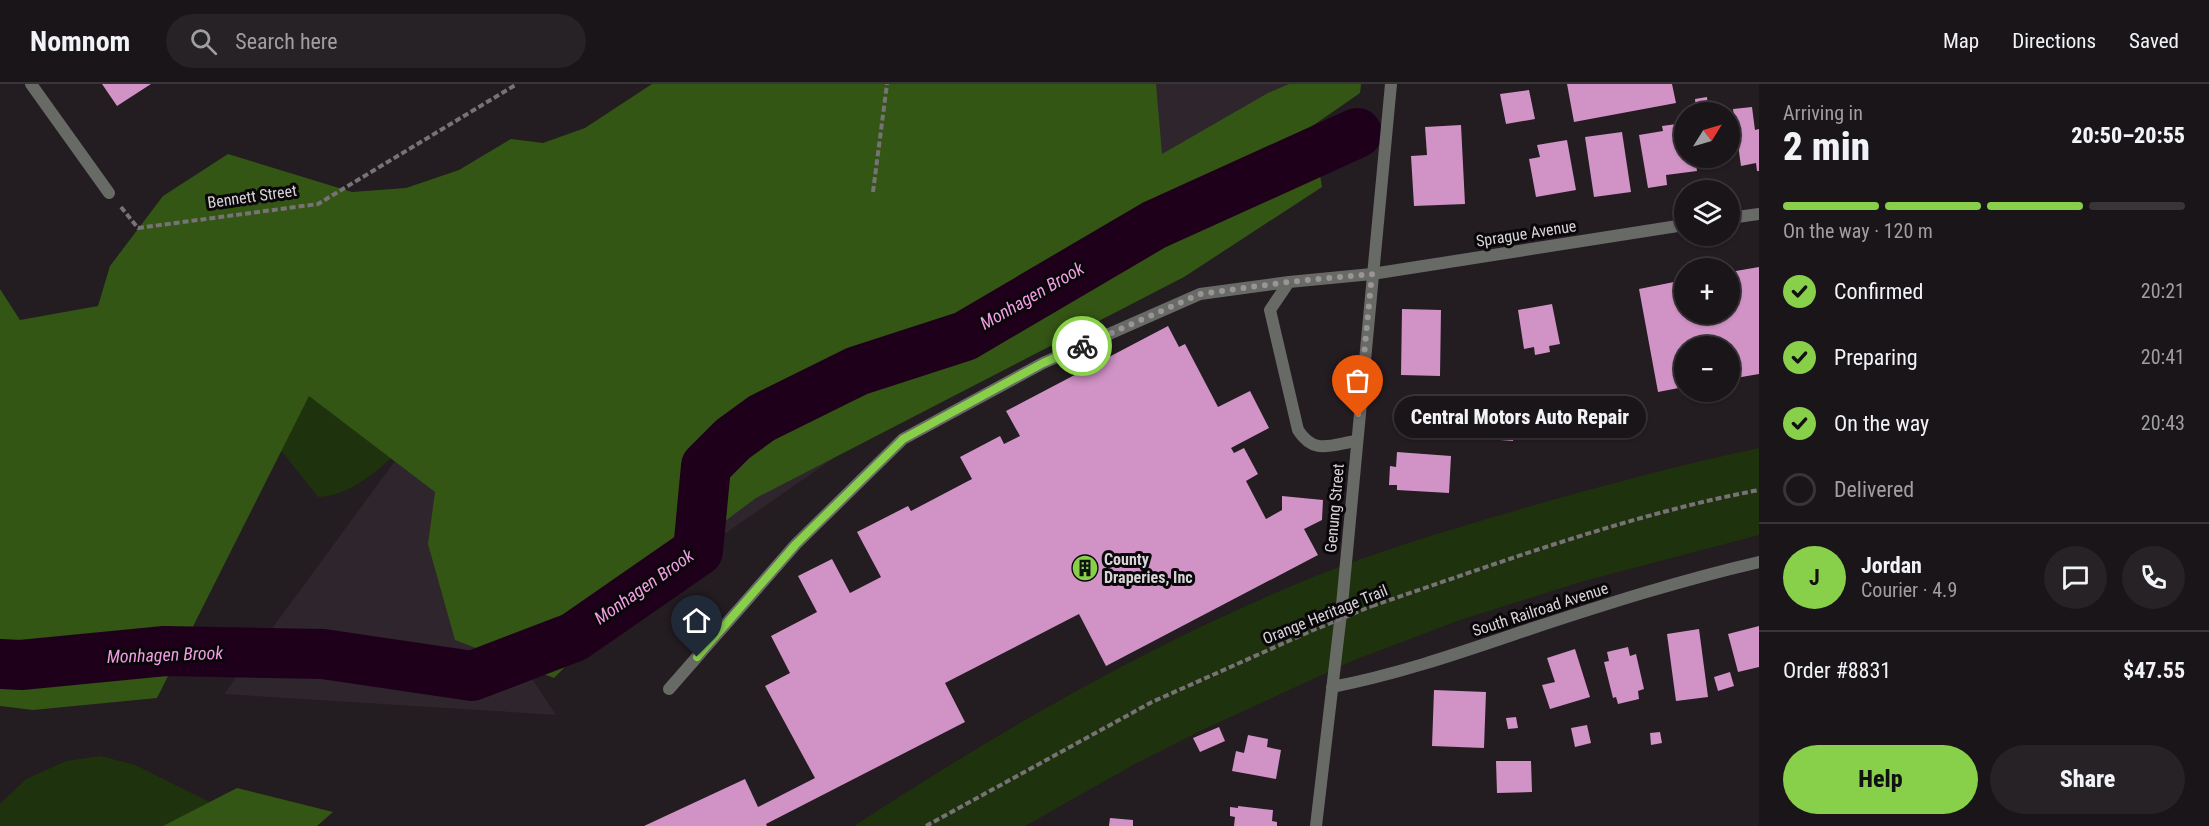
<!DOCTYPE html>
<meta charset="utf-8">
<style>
body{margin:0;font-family:"Roboto Condensed",sans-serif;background:#272226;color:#f1f3f6;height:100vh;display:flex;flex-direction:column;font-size:22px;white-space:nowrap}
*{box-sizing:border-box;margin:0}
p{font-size:20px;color:#9f9fa2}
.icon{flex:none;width:33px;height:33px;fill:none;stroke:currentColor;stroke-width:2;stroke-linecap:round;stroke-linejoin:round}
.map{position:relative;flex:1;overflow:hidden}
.panel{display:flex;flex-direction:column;background:#1a1519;width:450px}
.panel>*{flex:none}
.needle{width:39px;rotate:53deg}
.fabs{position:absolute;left:1674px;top:18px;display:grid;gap:12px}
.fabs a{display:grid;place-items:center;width:66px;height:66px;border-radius:50%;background:#1a1519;box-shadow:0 2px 4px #0004,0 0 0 2px #383438;font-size:30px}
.pin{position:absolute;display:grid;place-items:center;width:51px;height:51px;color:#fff;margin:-62px -26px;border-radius:50% 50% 50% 0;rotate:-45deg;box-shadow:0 0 6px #0007}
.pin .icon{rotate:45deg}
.courier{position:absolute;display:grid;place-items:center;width:60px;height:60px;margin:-30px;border:4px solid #88cf4a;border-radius:50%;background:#fff;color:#222;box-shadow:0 2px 8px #0007}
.bubble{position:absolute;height:42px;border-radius:21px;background:#1a1519;box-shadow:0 2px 4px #0004,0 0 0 2px #383438;font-size:20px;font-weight:800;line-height:42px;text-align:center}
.head em{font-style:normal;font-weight:800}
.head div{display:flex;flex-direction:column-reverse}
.head{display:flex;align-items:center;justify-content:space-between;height:102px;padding:0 24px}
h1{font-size:39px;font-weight:800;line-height:45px}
.bar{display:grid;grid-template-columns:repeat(4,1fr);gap:9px 6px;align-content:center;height:72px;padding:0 24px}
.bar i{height:8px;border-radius:4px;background:#383438}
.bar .active{background:#88cf4a}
.bar p{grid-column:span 4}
.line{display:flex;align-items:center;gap:15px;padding:0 24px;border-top:2px solid #383438}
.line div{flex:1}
.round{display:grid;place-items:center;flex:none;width:63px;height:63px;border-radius:32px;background:#272226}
ol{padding:0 24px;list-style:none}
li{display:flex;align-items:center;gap:18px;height:66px}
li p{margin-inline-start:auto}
li .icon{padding:6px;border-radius:50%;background:#88cf4a;color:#111;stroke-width:4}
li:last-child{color:#9f9fa2}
li i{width:33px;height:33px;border:3px solid #383438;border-radius:50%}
.button{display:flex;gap:12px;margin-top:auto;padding:12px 24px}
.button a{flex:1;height:69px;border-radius:36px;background:#88cf4a;color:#111;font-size:24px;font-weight:800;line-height:69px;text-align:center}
.button a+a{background:#272226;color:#f1f3f6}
header{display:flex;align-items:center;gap:36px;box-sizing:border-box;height:84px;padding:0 30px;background:#1a1519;border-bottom:2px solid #383438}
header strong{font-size:28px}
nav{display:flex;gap:33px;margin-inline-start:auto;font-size:21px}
.search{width:420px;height:54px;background:#272226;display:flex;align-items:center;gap:15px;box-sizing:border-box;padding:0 21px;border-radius:33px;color:#9f9fa2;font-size:22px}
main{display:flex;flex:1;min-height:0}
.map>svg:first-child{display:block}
</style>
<header>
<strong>Nomnom</strong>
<div class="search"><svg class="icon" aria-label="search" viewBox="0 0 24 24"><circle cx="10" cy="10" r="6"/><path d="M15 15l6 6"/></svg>Search here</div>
<nav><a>Map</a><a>Directions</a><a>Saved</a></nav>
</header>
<main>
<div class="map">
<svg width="1759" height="742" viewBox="0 0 1759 742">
<rect width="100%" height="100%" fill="#231c21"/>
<path fill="#2f252d" d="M908 0H1361L1360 9 527 587 556 631 224 610 535 186Z"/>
<path fill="#1f320e" d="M148 199 419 347C394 372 355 413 318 413Z
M1759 364V451L1584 497 1460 536 1357 575 1202 646 1135 680 1025 742H854C1001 646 1149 560 1311 494 1370 470 1430 452 1490 434 1579 408 1669 383 1759 364Z
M101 672 135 681 258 742H0V720L26 695 66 677Z"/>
<path fill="#345614" d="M652 0H1156L1162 70 1268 9 1289 0H1361L1360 9 1276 67H1316L1322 103 1184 193 756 414 670 478 554 594 455 556 428 460 435 408 309 312 157 614 33 626 0 622V205L20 236 98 222 110 182 163 112 228 70 352 108 406 104 459 86 511 55 543 59 585 44Z
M237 704 333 728 317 742H163Z"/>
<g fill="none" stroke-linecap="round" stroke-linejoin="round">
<path stroke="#1f001b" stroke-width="50" d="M0 580 21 581 165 567 323 570 472 592 574 553 698 467 706 382 733 355 762 334 857 287 965 252 1154 141 1357 49"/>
</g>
<path fill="#d192c6" d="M102 0H151L117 22Z
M1567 0H1672L1676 19 1574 38Z
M1529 6 1535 35 1506 40 1500 10Z
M1707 13 1708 23 1696 25 1695 15Z
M1752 23 1755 46 1759 45V87H1757L1756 79 1741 82 1733 25Z
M1684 39V74H1695L1697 87 1666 91 1667 101 1648 104 1639 51 1663 47 1662 42Z
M1461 41 1465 120 1414 122 1411 72 1427 71 1425 43Z
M1622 48 1631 108 1594 113 1585 53Z
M1567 56 1576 106 1536 113 1529 75 1540 73 1537 61Z
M1759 183V290L1730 295V262H1684V303L1658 308 1639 205 1684 196V230H1730V188Z
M1552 220 1560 260 1549 262 1550 268 1535 271 1534 263 1524 265 1518 226Z
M1402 225 1441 226 1440 292 1401 291Z
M1168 242 1179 263 1185 260 1218 323 1250 307 1269 344 1231 364 1234 369 1244 364 1258 390 1246 397 1266 435 1282 426V412L1323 416 1322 436 1304 445 1318 471 1106 582 1079 530 945 599 965 638 766 740 767 742H644L745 695 758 723 815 694 765 602 790 589 771 552 817 528 798 492 832 475 850 509 881 493 857 448 908 422 911 427 972 395 960 373 1000 352 1004 360 1020 352 1006 327Z
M1426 311 1516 318 1513 357 1423 350Z
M1517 339H1535L1536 350H1518Z
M1397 368 1451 372 1449 409 1397 406V401H1389L1390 382 1396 383Z
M1759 542V583L1738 588 1728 550Z
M1699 545 1708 613 1676 617 1667 550Z
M1628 563 1630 572 1636 570 1644 605 1638 607 1639 615 1618 620 1616 613 1613 614 1604 578 1609 577 1607 568Z
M1575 565 1590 613 1550 625 1542 601 1555 598 1547 574Z
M1730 588 1734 602 1718 607 1714 593Z
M1434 606 1486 608 1484 664 1432 662Z
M1516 633 1518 644 1508 645 1506 634Z
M1587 641 1591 659 1575 663 1571 644Z
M1219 643 1225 657 1200 668 1193 654Z
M1660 648 1662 659 1651 661 1650 649Z
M1248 651 1268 655 1267 663 1281 666 1276 695 1232 687 1236 667 1244 669Z
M1496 677H1531L1532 708 1497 709Z
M1238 722 1273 726 1272 737 1277 738V742H1234L1235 733 1230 732V723L1238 724Z
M1110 734 1133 736V742H1109Z"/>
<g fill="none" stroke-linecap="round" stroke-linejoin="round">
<path stroke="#777276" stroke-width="4" stroke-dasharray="6 3" stroke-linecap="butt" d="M873 108 887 0
M121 123 138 144 318 120 517 0
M1372 522C1499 479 1627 431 1759 406
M926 742 1152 618 1311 547"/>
<path stroke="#686a66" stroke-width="12" d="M1356 357C1330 361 1314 371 1298 346L1270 226 1289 198 1372 190
M669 605 796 460 903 355 1043 279 1200 210 1289 198"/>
<path stroke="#686a66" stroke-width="12" d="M31 0 109 109
M1730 134 1759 130
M1372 190 1684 141
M1332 603C1400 590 1465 567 1530 545 1606 520 1681 496 1759 478
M1316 742 1342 521 1391 0"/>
<path stroke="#777276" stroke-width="4" stroke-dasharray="6 3" stroke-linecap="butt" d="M1311 547 1372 522"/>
</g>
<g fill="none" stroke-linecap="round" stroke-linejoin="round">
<path stroke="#999497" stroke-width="6" stroke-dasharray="0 10.8" d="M1082 262 1200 210 1288 198 1372 190 1358 333"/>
<path stroke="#88cf4a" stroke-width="8" d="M697 573 796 460 903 355 1043 279 1082 262"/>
</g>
<defs>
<symbol id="building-disc" viewBox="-11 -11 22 22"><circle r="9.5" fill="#88cf4a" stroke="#0a070a"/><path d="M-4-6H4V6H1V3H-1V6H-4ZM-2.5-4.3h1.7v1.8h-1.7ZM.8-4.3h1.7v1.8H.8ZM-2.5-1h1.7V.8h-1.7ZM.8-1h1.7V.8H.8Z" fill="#111"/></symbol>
</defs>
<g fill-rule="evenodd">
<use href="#building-disc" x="1070" y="469" width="30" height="30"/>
</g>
<g text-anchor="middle" stroke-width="6" stroke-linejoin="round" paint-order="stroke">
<g font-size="16" fill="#d8d4d7" stroke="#0a070a">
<text transform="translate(252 112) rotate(-8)" y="6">Bennett Street</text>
<text transform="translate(1526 149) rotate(-9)" y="6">Sprague Avenue</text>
<text transform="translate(1334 424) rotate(-85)" y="6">Genung Street</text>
<text transform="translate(1540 525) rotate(-18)" y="6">South Railroad Avenue</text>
<text transform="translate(1325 530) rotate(-22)" y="6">Orange Heritage Trail</text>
</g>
<g font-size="16" font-weight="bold" fill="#d8d4d7" stroke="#0a070a" text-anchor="start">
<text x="1104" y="481">County<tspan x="1104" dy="18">Draperies, Inc</tspan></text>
</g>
<g font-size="18" font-style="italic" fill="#f09de2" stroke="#0a070a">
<text transform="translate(1032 212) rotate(-30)" y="6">Monhagen Brook</text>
<text transform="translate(644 503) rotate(-35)" y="6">Monhagen Brook</text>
<text transform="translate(165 571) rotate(-2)" y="6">Monhagen Brook</text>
</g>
</g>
</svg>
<div class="fabs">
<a><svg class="needle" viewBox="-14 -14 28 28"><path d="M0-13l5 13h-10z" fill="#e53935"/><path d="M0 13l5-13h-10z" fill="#9f9fa2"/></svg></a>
<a><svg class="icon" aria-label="layers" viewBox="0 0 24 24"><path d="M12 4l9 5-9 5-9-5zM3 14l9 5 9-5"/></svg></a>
<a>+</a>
<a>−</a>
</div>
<div class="pin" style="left:1358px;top:333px;background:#ea580c"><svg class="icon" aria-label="bag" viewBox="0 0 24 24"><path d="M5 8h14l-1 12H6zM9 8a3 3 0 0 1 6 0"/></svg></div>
<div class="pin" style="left:697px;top:573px;background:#1f2937"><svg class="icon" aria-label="home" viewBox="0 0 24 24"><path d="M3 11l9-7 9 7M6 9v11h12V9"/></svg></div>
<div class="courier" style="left:1082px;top:262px"><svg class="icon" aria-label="bike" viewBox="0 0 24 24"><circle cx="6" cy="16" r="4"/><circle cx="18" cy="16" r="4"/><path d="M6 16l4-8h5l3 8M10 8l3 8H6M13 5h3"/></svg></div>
<div class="bubble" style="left:1394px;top:312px;width:252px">Central Motors Auto Repair</div>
</div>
<section class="panel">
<div class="head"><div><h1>2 min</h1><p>Arriving in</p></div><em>20:50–20:55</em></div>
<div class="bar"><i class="active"></i><i class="active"></i><i class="active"></i><i></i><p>On the way · 120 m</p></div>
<ol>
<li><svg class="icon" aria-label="check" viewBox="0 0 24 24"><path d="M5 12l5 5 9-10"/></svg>Confirmed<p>20:21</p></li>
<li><svg class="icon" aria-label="check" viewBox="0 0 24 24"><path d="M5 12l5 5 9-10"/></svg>Preparing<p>20:41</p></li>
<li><svg class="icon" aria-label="check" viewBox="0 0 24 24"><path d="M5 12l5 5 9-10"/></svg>On the way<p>20:43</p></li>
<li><i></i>Delivered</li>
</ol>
<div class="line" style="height:108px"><b class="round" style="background:#88cf4a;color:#111">J</b><div><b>Jordan</b><p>Courier · 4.9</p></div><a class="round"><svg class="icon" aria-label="chat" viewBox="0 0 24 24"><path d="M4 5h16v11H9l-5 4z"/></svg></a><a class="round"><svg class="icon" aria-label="phone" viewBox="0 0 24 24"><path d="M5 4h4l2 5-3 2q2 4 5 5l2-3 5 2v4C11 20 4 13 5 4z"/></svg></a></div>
<div class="line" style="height:78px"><div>Order #8831</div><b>$47.55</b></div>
<div class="button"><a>Help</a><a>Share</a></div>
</section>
</main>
